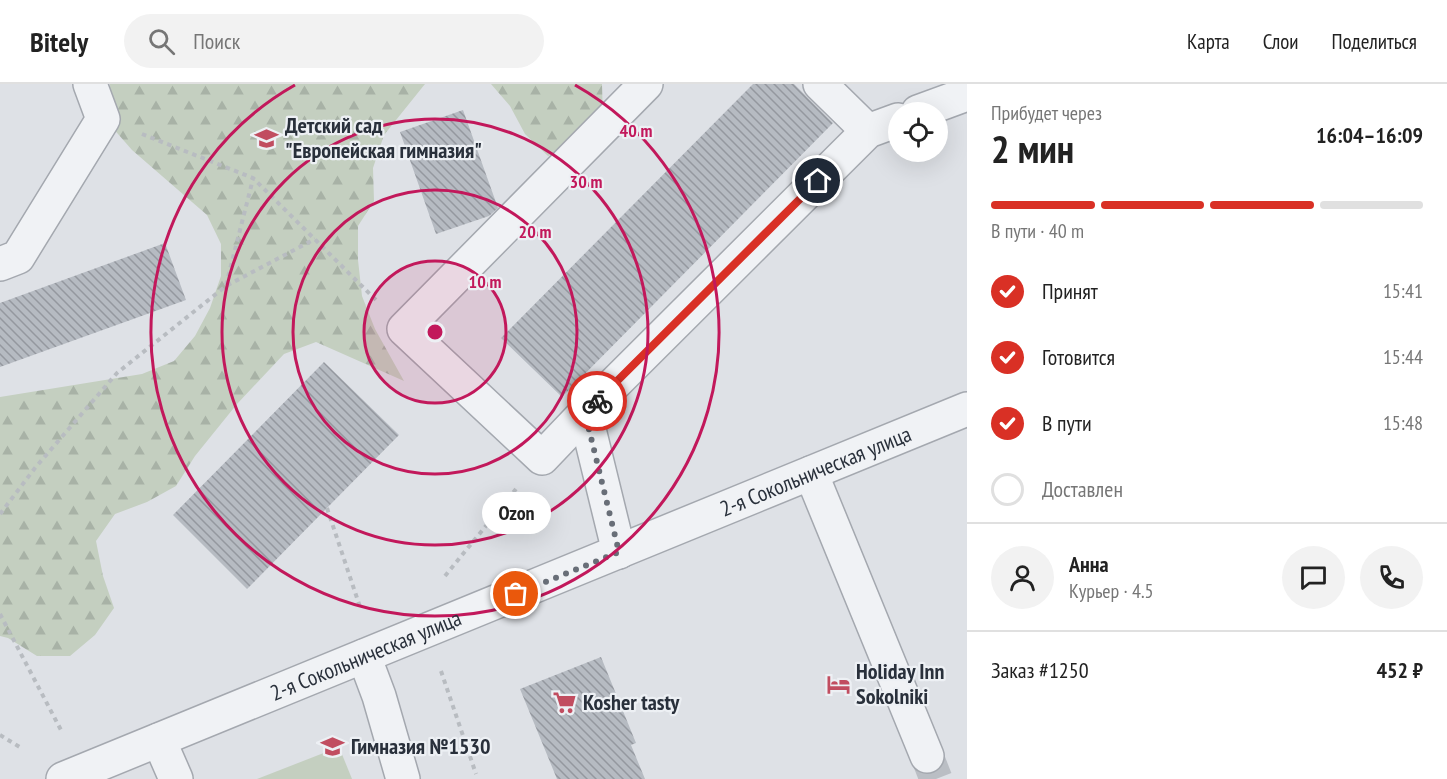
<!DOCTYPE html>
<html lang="ru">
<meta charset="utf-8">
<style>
body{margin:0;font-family:"PT Sans Narrow",sans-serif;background:#f2f2f2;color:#222;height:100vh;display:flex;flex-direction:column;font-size:22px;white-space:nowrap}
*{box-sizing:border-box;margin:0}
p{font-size:20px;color:#767676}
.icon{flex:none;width:33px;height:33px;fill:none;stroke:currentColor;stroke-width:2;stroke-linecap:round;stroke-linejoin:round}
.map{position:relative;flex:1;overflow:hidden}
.side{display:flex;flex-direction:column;background:#fff;width:480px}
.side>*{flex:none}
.fabs{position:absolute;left:888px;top:18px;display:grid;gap:12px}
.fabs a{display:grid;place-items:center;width:60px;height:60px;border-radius:50%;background:#fff;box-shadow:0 6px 24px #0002;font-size:30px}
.pin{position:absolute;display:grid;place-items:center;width:51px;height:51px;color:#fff;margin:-26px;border:3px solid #fff;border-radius:50%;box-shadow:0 2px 6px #0007}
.courier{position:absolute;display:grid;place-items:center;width:60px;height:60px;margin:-30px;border:4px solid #d93025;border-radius:50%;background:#fff;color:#222;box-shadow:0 2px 8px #0007}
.bubble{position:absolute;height:42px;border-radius:21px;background:#fff;box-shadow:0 6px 24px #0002;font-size:20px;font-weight:800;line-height:42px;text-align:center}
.summary em{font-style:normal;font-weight:800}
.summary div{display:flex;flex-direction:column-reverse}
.summary{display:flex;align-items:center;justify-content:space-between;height:102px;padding:0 24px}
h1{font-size:39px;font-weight:800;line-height:45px}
.bar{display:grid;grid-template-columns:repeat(4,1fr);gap:9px 6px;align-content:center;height:72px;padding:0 24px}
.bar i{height:8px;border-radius:4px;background:#e0e0e0}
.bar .active{background:#d93025}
.bar p{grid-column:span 4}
.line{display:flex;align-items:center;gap:15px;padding:0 24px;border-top:2px solid #e0e0e0}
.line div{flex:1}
.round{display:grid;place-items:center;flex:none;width:63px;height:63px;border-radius:32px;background:#f2f2f2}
ol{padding:0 24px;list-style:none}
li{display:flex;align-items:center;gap:18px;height:66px}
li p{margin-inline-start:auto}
li .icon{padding:6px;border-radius:50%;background:#d93025;color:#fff;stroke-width:4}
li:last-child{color:#767676}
li i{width:33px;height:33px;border:3px solid #e0e0e0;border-radius:50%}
header{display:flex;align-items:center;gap:36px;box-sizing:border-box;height:84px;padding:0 30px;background:#fff;border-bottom:2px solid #e0e0e0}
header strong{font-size:28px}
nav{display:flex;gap:33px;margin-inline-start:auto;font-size:21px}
.search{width:420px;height:54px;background:#f2f2f2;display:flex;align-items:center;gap:15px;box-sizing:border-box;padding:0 21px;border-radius:33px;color:#767676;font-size:22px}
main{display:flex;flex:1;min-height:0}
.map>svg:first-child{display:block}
</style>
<header>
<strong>Bitely</strong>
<div class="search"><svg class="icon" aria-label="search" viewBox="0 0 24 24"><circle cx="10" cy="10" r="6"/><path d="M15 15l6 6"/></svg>Поиск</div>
<nav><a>Карта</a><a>Слои</a><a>Поделиться</a></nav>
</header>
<main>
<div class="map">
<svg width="967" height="695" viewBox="0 0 967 695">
<defs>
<pattern id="forest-firs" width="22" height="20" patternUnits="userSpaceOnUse" patternTransform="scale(1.5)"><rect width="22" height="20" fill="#c4cfc0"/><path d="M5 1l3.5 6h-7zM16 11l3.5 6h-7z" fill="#a8b2a6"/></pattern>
<pattern id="building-back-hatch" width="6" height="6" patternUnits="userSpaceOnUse" patternTransform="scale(1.5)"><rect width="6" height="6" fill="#b6bbc2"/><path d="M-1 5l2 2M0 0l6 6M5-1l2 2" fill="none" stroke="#94989f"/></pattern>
</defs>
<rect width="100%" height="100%" fill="#dee1e6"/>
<path fill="#c4cfc0" d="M339 663 352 695H257Z"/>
<path fill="url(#forest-firs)" d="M110 0H425L384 51 373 84 374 117 358 142V176L362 212 375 245 404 297 316 258 284 270 237 320 195 372 176 402 147 418 115 430 96 457 103 492 114 524 95 551 70 572H37L8 554 0 552V313L142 290 174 277 195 252 210 224 221 192V160L207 131 132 66 111 42Z
M491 0H602L603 36 578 58 548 72 525 50 510 22Z"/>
<path fill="url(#building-back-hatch)" d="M753 0H794L833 39 562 313 501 254Z
M463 26 498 124 489 132 436 150 400 48Z
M165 159 186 216 0 283V219Z
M324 278 399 351 247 505 173 431Z
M601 573 636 659 631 661 645 695H557L520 605Z"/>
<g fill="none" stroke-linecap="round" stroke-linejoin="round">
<path stroke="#babec4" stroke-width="33" stroke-dasharray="33 16" stroke-linecap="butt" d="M927 672 936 695"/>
<defs>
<g id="minor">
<path d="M646 0 404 245 542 374 585 329 868 47 898 36"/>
<path d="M820 0 868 47"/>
<path d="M918 28 967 10"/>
<path d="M0 180 18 173 103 35 90 0"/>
<path d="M585 329 619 468"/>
<path d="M811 389 927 672"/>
<path d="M364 572 379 612 403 695"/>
<path d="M159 656 176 695"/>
<path id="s1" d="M63 695 967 325"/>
</g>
</defs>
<use href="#minor" stroke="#a4a8af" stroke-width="36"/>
<path stroke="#b8bcc1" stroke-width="4" stroke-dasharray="4.5 4.5" stroke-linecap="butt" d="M142 50 253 94 376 216
M226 201 253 95
M327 424 361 526
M0 430 35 384 117 289 226 202 315 155
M445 492 516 405
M0 530 62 648
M441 587 476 690
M0 651 23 665"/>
<use href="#minor" stroke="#f0f2f5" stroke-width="33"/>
</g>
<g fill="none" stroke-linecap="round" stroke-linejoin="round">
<path stroke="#686e77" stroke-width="6" stroke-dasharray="0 10.8" d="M516 510 619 468 585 329 597 317"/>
<path stroke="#d93025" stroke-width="8" d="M597 317 818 97"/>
</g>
<circle cx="435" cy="248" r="71" fill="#c2185b" fill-opacity=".12"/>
<g fill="none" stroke="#c2185b" stroke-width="3">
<circle cx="435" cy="248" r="71"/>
<circle cx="435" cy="248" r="142"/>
<circle cx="435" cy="248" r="213"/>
<path d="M575 1A284 284 0 1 1 295 1"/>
</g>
<defs>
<symbol id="school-bare" viewBox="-9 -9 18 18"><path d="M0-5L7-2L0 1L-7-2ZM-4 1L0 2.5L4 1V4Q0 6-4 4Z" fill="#c14d60" stroke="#edf0f4" stroke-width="2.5" paint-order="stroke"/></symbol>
<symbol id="hotel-bare" viewBox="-9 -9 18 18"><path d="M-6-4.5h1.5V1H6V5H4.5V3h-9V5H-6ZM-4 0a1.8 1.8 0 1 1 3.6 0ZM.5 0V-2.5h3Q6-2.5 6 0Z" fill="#c14d60" stroke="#edf0f4" stroke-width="2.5" paint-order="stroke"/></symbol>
<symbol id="supermarket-bare" viewBox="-9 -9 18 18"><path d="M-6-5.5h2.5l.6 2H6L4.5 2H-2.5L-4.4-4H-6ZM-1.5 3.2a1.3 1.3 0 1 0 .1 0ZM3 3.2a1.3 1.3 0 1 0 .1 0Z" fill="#c14d60" stroke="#edf0f4" stroke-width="2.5" paint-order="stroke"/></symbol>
</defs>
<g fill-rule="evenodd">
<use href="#school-bare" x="250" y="38" width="33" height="33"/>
<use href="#hotel-bare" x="822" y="584" width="33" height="33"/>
<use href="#supermarket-bare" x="548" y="602" width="33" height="33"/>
<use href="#school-bare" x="316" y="646" width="33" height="33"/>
</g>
<g text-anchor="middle" stroke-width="4.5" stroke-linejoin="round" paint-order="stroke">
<g font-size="22" font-weight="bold" fill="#29303b" stroke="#edf0f4" text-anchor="start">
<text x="285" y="49">Детский сад<tspan x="285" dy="25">"Европейская гимназия"</tspan></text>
<text x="856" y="595">Holiday Inn<tspan x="856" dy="25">Sokolniki</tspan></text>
<text x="583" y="626">Kosher tasty</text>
<text x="351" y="670">Гимназия №1530</text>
</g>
<g font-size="22" fill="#29303b" stroke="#edf0f4">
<text dy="8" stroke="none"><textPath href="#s1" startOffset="813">2-я Сокольническая улица</textPath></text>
<text dy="8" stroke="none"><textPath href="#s1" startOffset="327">2-я Сокольническая улица</textPath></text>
</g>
</g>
<circle cx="435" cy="248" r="9" fill="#c2185b" stroke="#edf0f4" stroke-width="3"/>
<g font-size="18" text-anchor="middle" font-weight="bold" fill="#c2185b" stroke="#edf0f4" stroke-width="4.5" stroke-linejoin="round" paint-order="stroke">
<text x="636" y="53">40 m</text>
<text x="586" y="104">30 m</text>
<text x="535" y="154">20 m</text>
<text x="485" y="204">10 m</text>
</g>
</svg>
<div class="fabs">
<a><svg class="icon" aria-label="locate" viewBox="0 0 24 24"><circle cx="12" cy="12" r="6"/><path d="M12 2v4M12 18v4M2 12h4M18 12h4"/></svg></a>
</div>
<div class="pin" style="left:516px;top:510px;background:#ea580c"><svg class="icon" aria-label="bag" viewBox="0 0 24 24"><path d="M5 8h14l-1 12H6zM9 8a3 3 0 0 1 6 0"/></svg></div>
<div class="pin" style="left:818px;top:97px;background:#1f2937"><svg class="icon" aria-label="home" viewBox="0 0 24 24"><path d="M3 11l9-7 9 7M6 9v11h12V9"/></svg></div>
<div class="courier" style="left:597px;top:317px"><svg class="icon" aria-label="bike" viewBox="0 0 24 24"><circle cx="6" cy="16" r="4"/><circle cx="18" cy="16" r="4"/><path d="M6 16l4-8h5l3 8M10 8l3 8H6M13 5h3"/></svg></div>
<div class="bubble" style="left:482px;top:408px;width:69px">Ozon</div>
</div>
<section class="side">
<div class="summary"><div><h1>2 мин</h1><p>Прибудет через</p></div><em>16:04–16:09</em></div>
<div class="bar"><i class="active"></i><i class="active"></i><i class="active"></i><i></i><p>В пути · 40 m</p></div>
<ol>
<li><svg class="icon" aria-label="check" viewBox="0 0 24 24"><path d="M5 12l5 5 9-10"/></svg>Принят<p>15:41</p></li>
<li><svg class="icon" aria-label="check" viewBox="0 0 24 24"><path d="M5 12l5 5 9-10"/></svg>Готовится<p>15:44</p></li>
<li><svg class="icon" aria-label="check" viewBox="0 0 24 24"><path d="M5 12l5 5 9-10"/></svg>В пути<p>15:48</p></li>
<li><i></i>Доставлен</li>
</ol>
<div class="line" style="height:108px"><a class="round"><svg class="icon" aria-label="person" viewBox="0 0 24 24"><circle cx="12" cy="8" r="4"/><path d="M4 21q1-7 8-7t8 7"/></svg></a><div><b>Анна</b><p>Курьер · 4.5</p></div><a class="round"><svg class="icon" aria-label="chat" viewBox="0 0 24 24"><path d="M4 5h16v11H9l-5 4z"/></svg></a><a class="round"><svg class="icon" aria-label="phone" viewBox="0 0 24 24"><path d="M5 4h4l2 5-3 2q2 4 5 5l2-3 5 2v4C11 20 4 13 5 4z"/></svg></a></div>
<div class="line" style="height:78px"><div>Заказ #1250</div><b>452 ₽</b></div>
</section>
</main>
